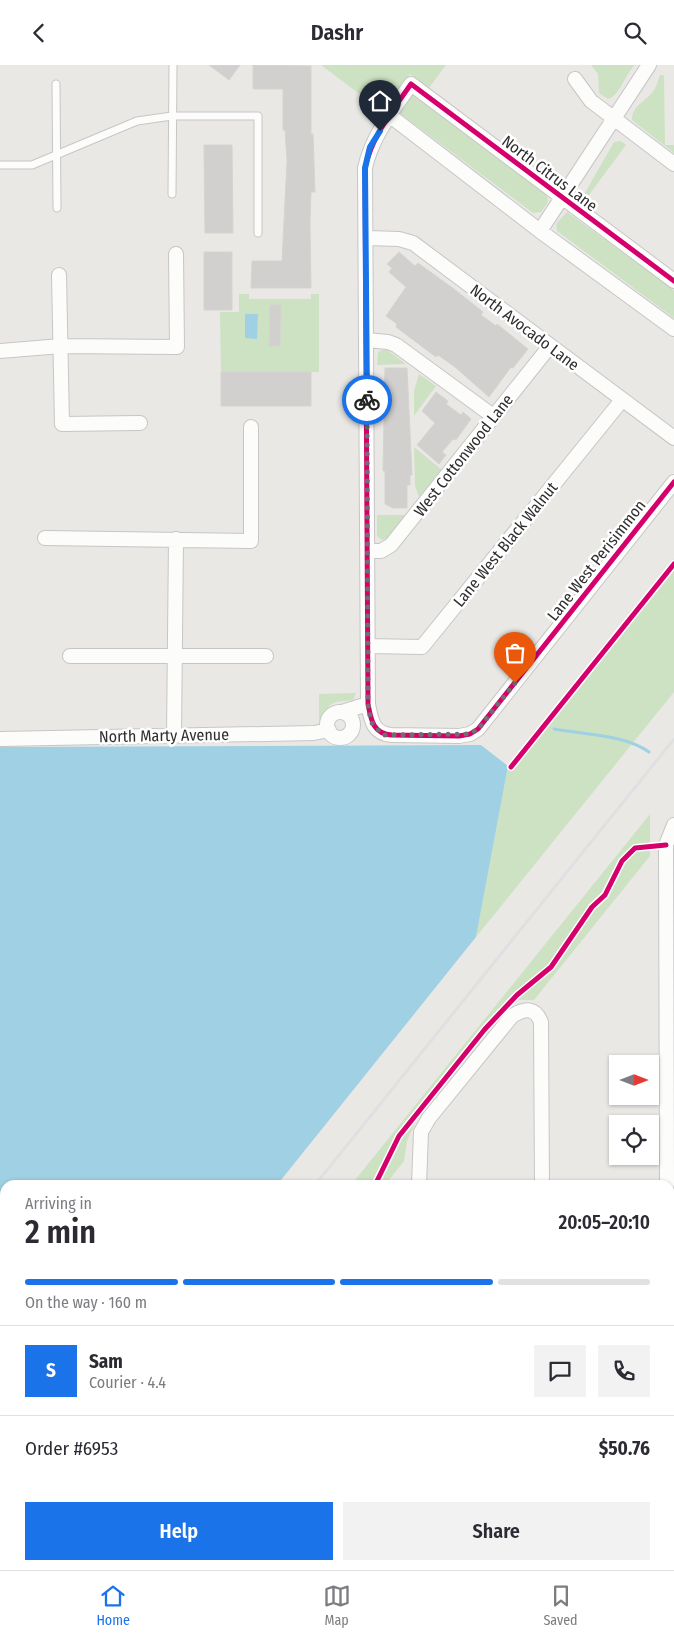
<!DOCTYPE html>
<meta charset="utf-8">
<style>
body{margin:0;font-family:"Fira Sans Condensed",sans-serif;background:#f2f2f3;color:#2b2b33;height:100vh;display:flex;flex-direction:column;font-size:19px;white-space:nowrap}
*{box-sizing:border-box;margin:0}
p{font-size:16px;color:#7c7c81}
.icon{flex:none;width:28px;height:28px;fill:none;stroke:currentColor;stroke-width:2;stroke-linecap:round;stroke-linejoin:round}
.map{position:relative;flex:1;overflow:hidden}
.drawer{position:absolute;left:0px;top:1115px;width:675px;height:390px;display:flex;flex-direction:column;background:#fff;border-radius:15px 15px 0 0;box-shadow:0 1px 4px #0004}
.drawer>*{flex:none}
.needle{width:32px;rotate:90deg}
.fabs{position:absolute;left:609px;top:990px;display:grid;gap:10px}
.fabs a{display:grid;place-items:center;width:50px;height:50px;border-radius:0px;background:#fff;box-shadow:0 1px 4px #0004;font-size:25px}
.pin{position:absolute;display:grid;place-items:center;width:42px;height:42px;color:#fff;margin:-51px -21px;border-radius:50% 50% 50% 0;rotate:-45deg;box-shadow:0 0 5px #0007}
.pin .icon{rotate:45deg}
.courier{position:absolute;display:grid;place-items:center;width:50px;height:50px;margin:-25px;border:4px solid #1a73e8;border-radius:50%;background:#fff;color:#222;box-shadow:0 1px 6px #0007}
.overview em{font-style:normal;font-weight:600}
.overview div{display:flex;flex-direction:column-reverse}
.overview{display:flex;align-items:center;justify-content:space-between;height:85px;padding:0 25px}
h1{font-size:32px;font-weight:600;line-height:38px}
.bar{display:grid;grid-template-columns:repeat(4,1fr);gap:8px 5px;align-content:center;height:60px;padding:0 25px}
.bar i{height:6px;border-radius:4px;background:#e1e1e2}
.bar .current{background:#1a73e8}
.bar p{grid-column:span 4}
.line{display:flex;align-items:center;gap:12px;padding:0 25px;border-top:1px solid #e1e1e2}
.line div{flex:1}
.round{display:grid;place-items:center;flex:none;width:52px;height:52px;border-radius:0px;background:#f2f2f3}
.button{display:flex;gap:10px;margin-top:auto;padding:10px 25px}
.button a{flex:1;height:58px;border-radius:0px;background:#1a73e8;color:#fff;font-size:20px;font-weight:600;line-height:58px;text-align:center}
.button a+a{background:#f2f2f3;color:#2b2b33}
header{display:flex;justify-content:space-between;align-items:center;height:65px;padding:0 25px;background:#fff;font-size:22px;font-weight:600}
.tabs{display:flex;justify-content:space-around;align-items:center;height:70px;border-top:1px solid #e1e1e2;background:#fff;font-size:14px;color:#7c7c81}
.tabs a{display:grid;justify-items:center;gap:2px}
.tabs .current{color:#1a73e8}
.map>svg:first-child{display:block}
</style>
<header><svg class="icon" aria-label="back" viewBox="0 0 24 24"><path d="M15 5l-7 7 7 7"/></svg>Dashr<svg class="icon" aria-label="search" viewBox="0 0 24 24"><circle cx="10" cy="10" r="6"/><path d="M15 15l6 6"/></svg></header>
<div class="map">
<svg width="674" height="1505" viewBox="0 0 674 1505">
<rect width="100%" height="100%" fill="#eae8e5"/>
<path fill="#cde2c2" d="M321 0H446L429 23 410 9 382 46Z
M591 0H635C625 9 620 31 608 34L599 28 598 9Z
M660 10H664L665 80H674V88L632 55C632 40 647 36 654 25 657 21 658 15 660 10Z
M412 30 547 130 548 137 541 147 533 148 401 49 399 46Z
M621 76 626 80 583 138 582 133 614 77Z
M567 147 674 225V253L557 166 556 159Z
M239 229H249V234H311V229H319V307H221L220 247H239Z
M386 284 406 299 377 300 378 287Z
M419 309 436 321 414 351V326Z
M414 382 442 405 419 432 415 421Z
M377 450H405L387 473 382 475 377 471Z
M674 494V627L476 872 508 701Z
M356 628 353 635 336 637 330 640 319 656V629Z
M650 749V791L534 935H519L507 944 415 1058 407 1076 404 1096 385 1120H351Z
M124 1500H358V1505H120Z"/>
<path fill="#d6e6c0" d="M194 1500H323V1505H194Z"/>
<path fill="#a0d0e4" d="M245 249H258L257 274 245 273Z
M481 680 508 701 476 872 277 1120H5V1459L0 1465V682Z"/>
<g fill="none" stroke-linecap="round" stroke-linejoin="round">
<path stroke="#a0d0e4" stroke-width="3" d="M554 664C582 669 626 670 649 687"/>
</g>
<path fill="#d2d0ce" stroke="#d5d4d1" d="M209 0H240L229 15Z
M253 0 311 1V69H313L315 127H311L310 157 311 223H251L252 196H282L287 96 285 65H283V24H253Z
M204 80H232L233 168H205Z
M204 187H232V245H204Z
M399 187 415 201 418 198 454 224 483 247 481 250 496 261 497 259 528 284 513 303 511 302 489 332 455 302 438 290 436 292 396 262 397 259 386 251 406 222 389 207 392 203 387 199Z
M270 240H281L280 281H269Z
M385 303H407L412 410H410V420H407V443H393L385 439V406H383Z
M221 307H311V341H221Z
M436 327 448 336 446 339 461 350 463 347 471 354 456 375 453 374 442 387 446 390 439 399 417 380 435 358 422 346Z"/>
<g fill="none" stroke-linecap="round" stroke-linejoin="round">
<defs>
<path id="service" d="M56 19 57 143
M0 100H32L137 56 172 51H258V168
M172 129 173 0
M104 1505 108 1500"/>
<path id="minor" d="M575 14 591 36 674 99
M389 50 540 166 674 264
M540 166 649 0
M367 173 399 174 413 178 674 373
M59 210 62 359 140 358
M674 216 411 19C393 45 372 71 365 103L368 639C371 655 373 669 392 670L459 671 470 669 478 664 674 417
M366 275 388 277 396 280 493 351
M0 286 61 281 177 282 176 189
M45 473 251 476V362
M368 486H381L391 480 550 281
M369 581 422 582 622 335
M70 591H266
M342 647 368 639
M327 660a13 13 0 1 1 26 0a13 13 0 1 1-26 0Z
M174 670 176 474
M0 674 314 668 329 665
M419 1120 421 1067 429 1053 512 951C525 943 535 942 541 957L542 1120
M667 1120 666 780 674 760
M667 1500V1505
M58 1505 62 1500
M375 1505 376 1500
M522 1505V1500"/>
</defs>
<use href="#service" stroke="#c7c6c7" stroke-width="9"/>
<use href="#minor" stroke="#c7c6c7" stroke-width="16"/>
<use href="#service" stroke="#fcfcfb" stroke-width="7"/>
<use href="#minor" stroke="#fcfcfb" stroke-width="14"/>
<path stroke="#dfe0e1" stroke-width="3" d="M315 1120 674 674
M6 1505 10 1500"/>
<defs>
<path id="cycleway" d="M674 216 411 19C393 45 372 71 365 103L368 639C371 655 373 669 392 670L459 671 470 669 478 664 674 417
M511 702 674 499
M375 1120 399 1071 485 964 517 930 551 902 592 842 605 830 622 796 635 783 666 780"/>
</defs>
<use href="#cycleway" stroke="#fff" stroke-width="8"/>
<use href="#cycleway" stroke="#d6006c" stroke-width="5"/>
</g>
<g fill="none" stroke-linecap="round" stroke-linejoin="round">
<path stroke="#706f6e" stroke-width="5" stroke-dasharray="0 9" d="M367 335 368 639 371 657 383 670 470 669 478 664 515 618"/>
<path stroke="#1a73e8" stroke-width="6" d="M367 335 365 103 370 82 380 66"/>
</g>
<g text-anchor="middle" stroke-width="5" stroke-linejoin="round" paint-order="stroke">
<g font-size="16" fill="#2e2e2e" stroke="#fff">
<text transform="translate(550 108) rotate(37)" y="6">North Citrus Lane</text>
<text transform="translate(525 262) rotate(37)" y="6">North Avocado Lane</text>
<text transform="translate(463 390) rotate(-52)" y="6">West Cottonwood Lane</text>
<text transform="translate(505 479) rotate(-51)" y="6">Lane West Black Walnut</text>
<text transform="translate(596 495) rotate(-52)" y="6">Lane West Perisimmon</text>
<text transform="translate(164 670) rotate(-1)" y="6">North Marty Avenue</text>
</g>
</g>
</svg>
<div class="fabs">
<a><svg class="needle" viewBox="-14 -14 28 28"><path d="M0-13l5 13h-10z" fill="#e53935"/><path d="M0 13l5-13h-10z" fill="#7c7c81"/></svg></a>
<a><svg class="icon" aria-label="locate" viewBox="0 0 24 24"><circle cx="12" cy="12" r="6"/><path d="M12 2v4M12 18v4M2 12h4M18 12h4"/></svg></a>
</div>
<div class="pin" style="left:515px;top:618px;background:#ea580c"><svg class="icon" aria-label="bag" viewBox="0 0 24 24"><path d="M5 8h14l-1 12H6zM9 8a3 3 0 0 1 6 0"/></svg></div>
<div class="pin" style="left:380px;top:66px;background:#1f2937"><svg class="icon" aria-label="home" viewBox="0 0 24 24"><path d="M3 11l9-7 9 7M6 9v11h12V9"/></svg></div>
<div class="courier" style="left:367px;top:335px"><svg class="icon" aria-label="bike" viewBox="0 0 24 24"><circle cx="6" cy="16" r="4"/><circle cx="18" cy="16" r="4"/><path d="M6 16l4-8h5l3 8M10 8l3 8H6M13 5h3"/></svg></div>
<section class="drawer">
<div class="overview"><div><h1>2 min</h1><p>Arriving in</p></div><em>20:05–20:10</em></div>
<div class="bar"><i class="current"></i><i class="current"></i><i class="current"></i><i></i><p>On the way · 160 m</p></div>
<div class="line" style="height:90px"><b class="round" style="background:#1a73e8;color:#fff">S</b><div><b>Sam</b><p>Courier · 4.4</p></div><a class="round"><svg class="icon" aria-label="chat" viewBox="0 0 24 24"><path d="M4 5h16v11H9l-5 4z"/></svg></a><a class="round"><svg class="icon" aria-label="phone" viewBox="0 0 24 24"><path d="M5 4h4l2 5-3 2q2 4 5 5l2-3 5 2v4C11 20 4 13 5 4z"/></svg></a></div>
<div class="line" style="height:65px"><div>Order #6953</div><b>$50.76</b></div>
<div class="button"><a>Help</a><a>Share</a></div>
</section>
</div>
<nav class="tabs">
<a class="current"><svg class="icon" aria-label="home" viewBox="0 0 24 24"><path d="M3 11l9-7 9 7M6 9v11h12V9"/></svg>Home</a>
<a><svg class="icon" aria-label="map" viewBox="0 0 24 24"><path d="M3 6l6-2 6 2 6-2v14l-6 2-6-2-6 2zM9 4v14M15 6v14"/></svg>Map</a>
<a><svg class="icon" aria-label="saved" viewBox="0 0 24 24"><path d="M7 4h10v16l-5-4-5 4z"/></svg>Saved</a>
</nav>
